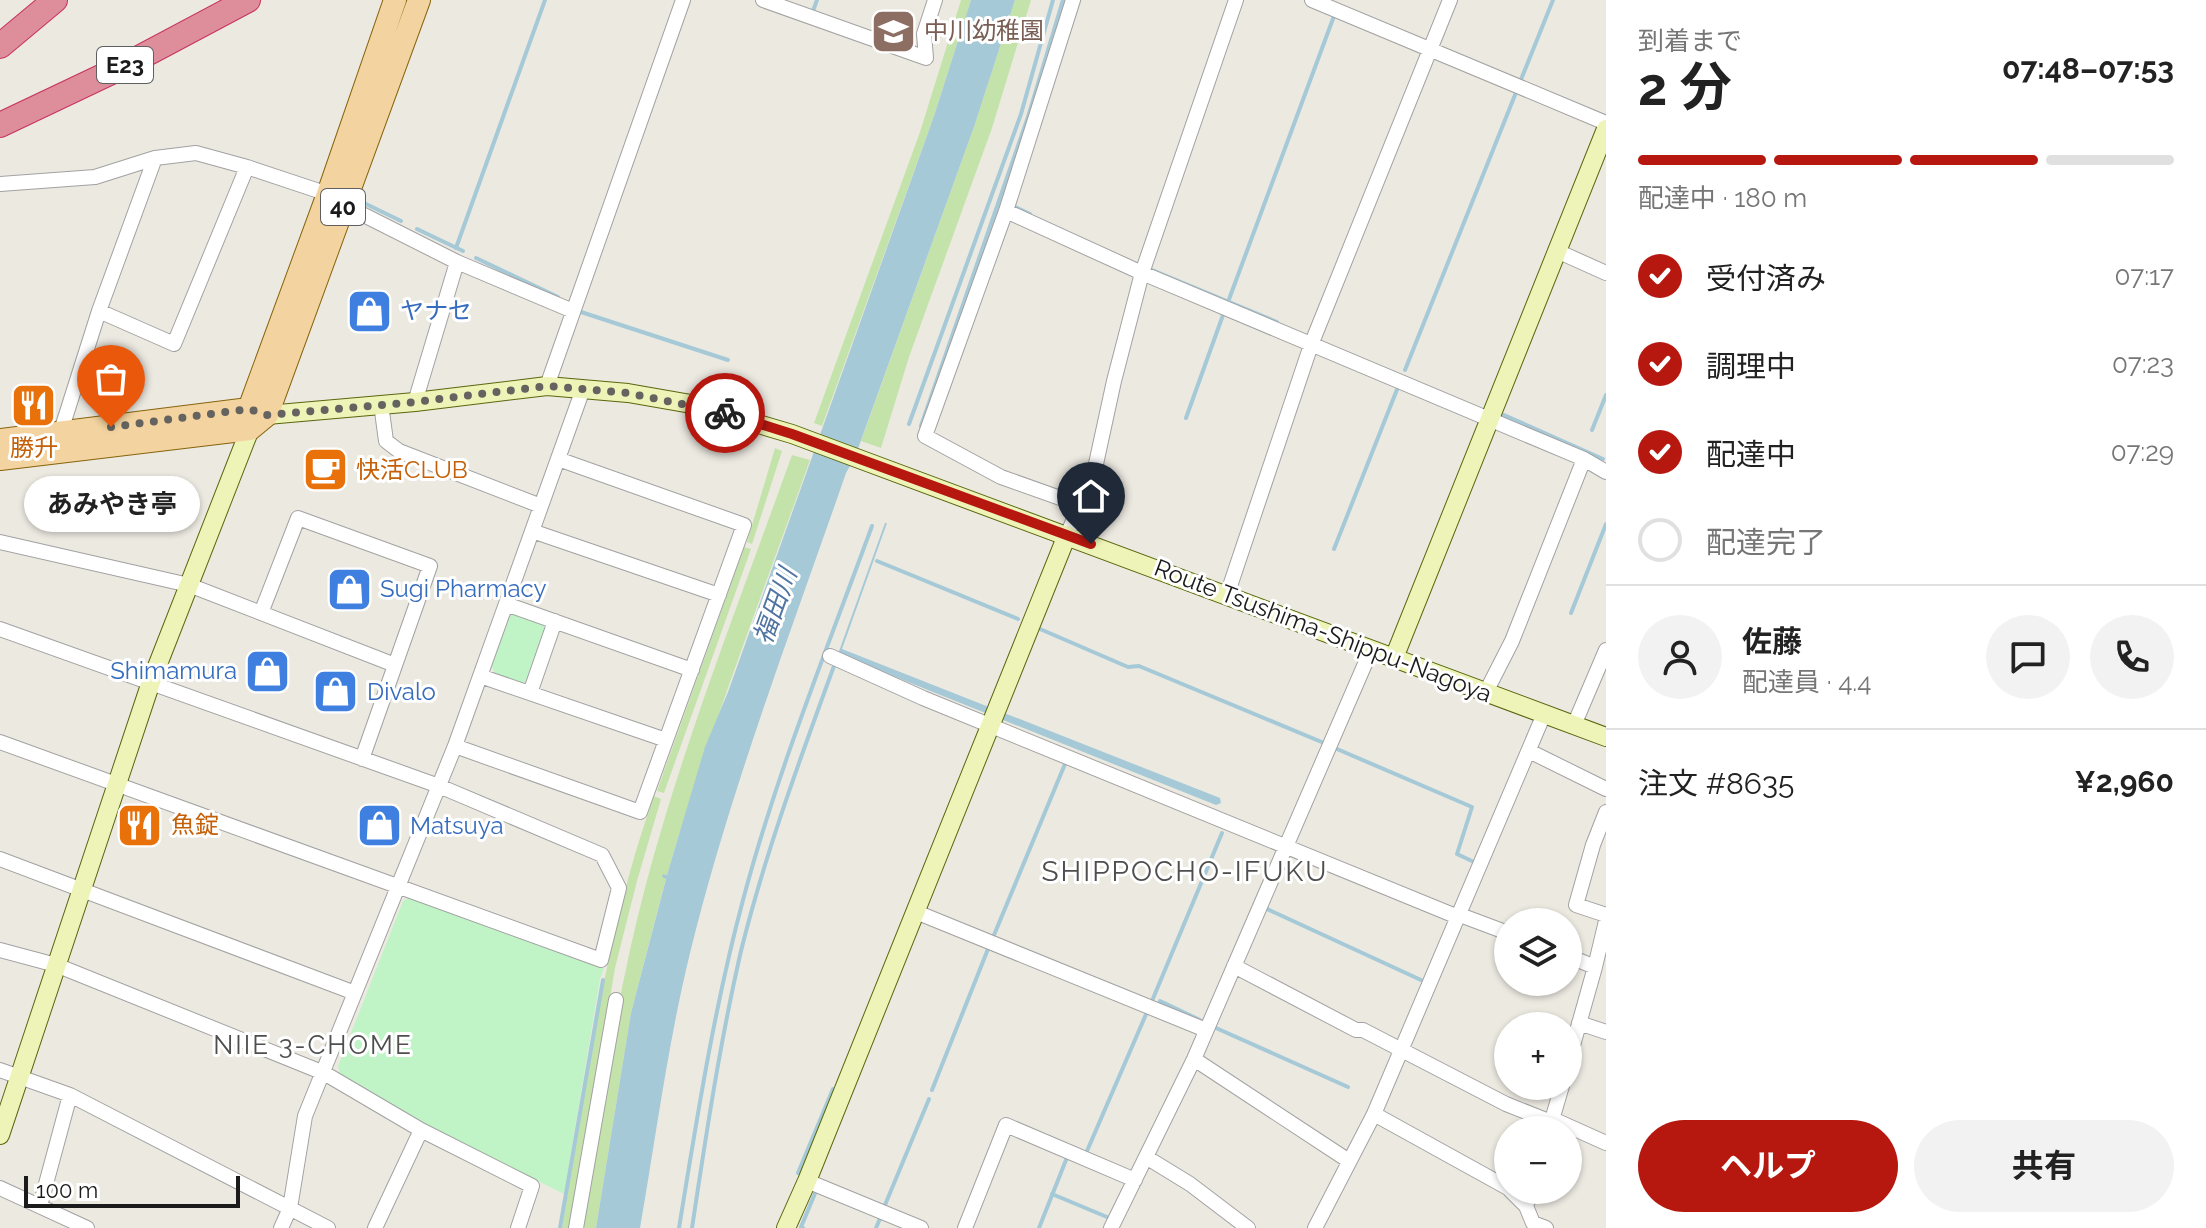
<!DOCTYPE html>
<html lang="ja">
<meta charset="utf-8">
<style>
body{margin:0;font-family:Raleway,"Noto Sans JP",sans-serif;background:#f2f2f2;color:#222;height:100vh;display:flex;flex-direction:column;font-size:30px;white-space:nowrap}
*{box-sizing:border-box;margin:0}
p{font-size:26px;color:#767676}
.icon{flex:none;width:44px;height:44px;fill:none;stroke:currentColor;stroke-width:2;stroke-linecap:round;stroke-linejoin:round}
.map{position:relative;flex:1;overflow:hidden}
.details{display:flex;flex-direction:column;background:#fff;width:600px}
.details>*{flex:none}
.controls{position:absolute;left:1494px;top:908px;display:grid;gap:16px}
.controls a{display:grid;place-items:center;width:88px;height:88px;border-radius:50%;background:#fff;box-shadow:0 2px 6px #0004;font-size:40px}
.scale{position:absolute;left:24px;bottom:20px;width:216px;box-sizing:border-box;padding-left:8px;border:4px solid #1b1b1b;border-top:0;font-size:22px;line-height:28px;white-space:nowrap;color:#1b1b1b;-webkit-text-stroke:6px #fff;paint-order:stroke}
.pin{position:absolute;display:grid;place-items:center;width:68px;height:68px;color:#fff;margin:-82px -34px;border-radius:50% 50% 50% 0;rotate:-45deg;box-shadow:0 0 8px #0007}
.pin .icon{rotate:45deg}
.courier{position:absolute;display:grid;place-items:center;width:80px;height:80px;margin:-40px;border:6px solid #b61810;border-radius:50%;background:#fff;color:#222;box-shadow:0 2px 10px #0007}
.bubble{position:absolute;height:56px;border-radius:28px;background:#fff;box-shadow:0 2px 6px #0004;font-size:26px;font-weight:700;line-height:56px;text-align:center}
.summary em{font-style:normal;font-weight:700}
.summary div{display:flex;flex-direction:column-reverse}
.summary{display:flex;align-items:center;justify-content:space-between;height:136px;padding:0 32px}
h1{font-size:52px;font-weight:700;line-height:60px}
.bar{display:grid;grid-template-columns:repeat(4,1fr);gap:12px 8px;align-content:center;height:96px;padding:0 32px}
.bar i{height:10px;border-radius:6px;background:#e0e0e0}
.bar .active{background:#b61810}
.bar p{grid-column:span 4}
.line{display:flex;align-items:center;gap:20px;padding:0 32px;border-top:2px solid #e0e0e0}
.line div{flex:1}
.round{display:grid;place-items:center;flex:none;width:84px;height:84px;border-radius:42px;background:#f2f2f2}
ol{padding:0 32px;list-style:none}
li{display:flex;align-items:center;gap:24px;height:88px}
li p{margin-inline-start:auto}
li .icon{padding:8px;border-radius:50%;background:#b61810;color:#fff;stroke-width:4}
li:last-child{color:#767676}
li i{width:44px;height:44px;border:4px solid #e0e0e0;border-radius:50%}
.button{display:flex;gap:16px;margin-top:auto;padding:16px 32px}
.button a{flex:1;height:92px;border-radius:48px;background:#b61810;color:#fff;font-size:32px;font-weight:700;line-height:92px;text-align:center}
.button a+a{background:#f2f2f2;color:#222}
main{display:flex;flex:1;min-height:0}
.map>svg:first-child{display:block}
</style>
<main>
<div class="map">
<svg width="1606" height="1228" viewBox="0 0 1606 1228">
<rect width="100%" height="100%" fill="#ece9e1"/>
<path fill="#c4e3ab" d="M961 0H971L934 116 822 426 814 423 920 132Z
M1015 0H1031L992 128 909 357 881 448 861 441 975 124Z
M775 448 782 451 752 544 747 542Z
M792 455 810 460C761 598 708 735 667 875L663 874 666 878 631 1013 596 1228H580C600 1113 616 997 646 884 685 738 741 597 792 455Z
M744 547 751 549 664 793 657 791Z
M654 796 661 799 637 881 615 968 572 1228H562C587 1083 604 935 654 796Z"/>
<path fill="#c0f4c7" d="M513 613 543 622 547 628 528 680 523 683 496 674 491 666 507 617Z
M410 897 604 968 600 979 564 1194 424 1124 340 1074 338 1066 403 901Z"/>
<path fill="#a5c9d7" d="M971 0H1015L975 124 855 457 846 473C791 632 730 790 690 953 668 1043 656 1136 640 1228H596L631 1013 666 879 662 877 663 874 667 875 705 747 728 692 934 116Z
M885 523H887L842 649 1220 798 1221 803 1216 805 838 654Z"/>
<g fill="none" stroke-linecap="round" stroke-linejoin="round">
<path stroke="#a5c9d7" stroke-width="4" d="M813 11 817 0
M1520 82 1553 0
M366 204 401 221
M1013 206 1030 214
M417 229 463 251
M456 248 545 0
M476 258 558 297
M1152 270 1277 322
M1228 302 1334 16
M581 312 728 360
M1405 370 1515 95
M1504 415 1603 459
M1186 418 1223 315
M909 424 1021 114 1053 0
M921 426 1028 117 1063 0
M1592 430 1606 395
M1334 549 1398 387
M877 561 1018 619
M1571 613 1606 524
M1040 629 1128 667 1139 666 1324 743
M1337 749 1472 807 1457 854 1474 862
M1267 909 1421 980
M994 935 1065 764
M1152 1001 1222 833
M1160 1001 1200 1020
M1216 1028 1348 1087
M932 1090 988 949
M1087 1151 1147 1012
M798 1173 833 1089
M1052 1194 1107 1217
M885 1205 929 1099
M560 1228 603 980
M679 1228C697 1118 714 1008 743 900 777 772 827 649 872 526
M692 1228C706 1135 720 1042 741 951 765 854 800 759 834 666
M803 1228 801 1227 816 1191
M876 1228 881 1216
M1039 1228 1066 1160"/>
<defs>
<path id="street" d="M763 0 926 58 924 34 935 0
M1073 0 1006 211 925 436 1001 477 1080 505
M1312 0 1606 123
M0 184 95 177 155 158 196 153 247 167 328 194
M344 205 457 262 573 311
M1006 211 1142 273 1584 459 1606 472
M1557 251 1606 273
M99 311 174 344 247 167
M547 386 683 0
M415 402 457 262
M381 404 386 441 399 451 541 506
M60 434 99 311 155 158
M532 531 719 595
M1067 535 1094 473 1114 381 1142 273 1236 0
M0 542 189 585 395 665
M1227 595 1311 345 1450 0
M506 604 692 670
M261 613 298 518 430 566 362 759
M0 629 439 786 602 855 619 888 601 960 0 742
M830 656 923 698 1458 917
M480 676 666 740
M1486 692 1512 641 1584 459
M530 693 555 621
M1574 725 1606 650
M455 746 640 812 744 525 558 459
M1529 751 1606 789
M1606 812 1593 845 1576 905 1606 915
M0 859 355 993
M916 912 1206 1030
M1460 915 1508 933
M0 950 56 965 324 1073 421 1130 532 1186 518 1228
M1568 956 1595 967 1568 1063
M1234 966 1356 1030H1363L1506 1104 1551 1122 1557 1121 1606 1143
M1595 967 1606 921
M1579 1023 1606 1032
M1194 1059 1349 1161
M0 1070 70 1095 328 1228
M1374 1114 1508 1188
M1549 1130 1562 1086
M1146 1157 1190 1184 1248 1228
M807 1181 921 1228
M0 1188 87 1228
M1510 1190 1526 1206 1533 1223 1546 1228
M40 1206 70 1095
M1526 1206 1532 1190
M281 1228 290 1208 305 1116 455 746 583 389
M375 1228 421 1130
M576 1228 616 1000
M965 1228 1006 1125 1135 1180
M1111 1228 1194 1059 1371 650
M1315 1228 1374 1114 1544 714"/>
<path id="secondary" d="M1394 658 1606 129
M0 1135 151 682 250 429 249 409 267 415 415 402 547 386 628 393 691 404 792 434 1606 737
M786 1228 807 1181 1067 535"/>
<path id="primary" d="M0 440 249 409 328 194 395 0
M0 459 250 429 267 415 419 0"/>
<path id="highway" d="M0 46 55 0
M0 125 122 67 248 0"/>
</defs>
<use href="#street" stroke="#a2a2a2" stroke-width="16"/>
<use href="#secondary" stroke="#59670d" stroke-width="20"/>
<use href="#primary" stroke="#87640c" stroke-width="24"/>
<use href="#highway" stroke="#c7315e" stroke-width="26"/>
<use href="#street" stroke="#fff" stroke-width="14"/>
<use href="#secondary" stroke="#eef3b8" stroke-width="18"/>
<use href="#primary" stroke="#f3d39f" stroke-width="22"/>
<use href="#highway" stroke="#de8e9a" stroke-width="24"/>
</g>
<g fill="none" stroke-linecap="round" stroke-linejoin="round">
<path stroke="#646360" stroke-width="8" stroke-dasharray="0 14.4" d="M111 427 249 409 267 415 415 402 547 386 628 393 725 413"/>
<path stroke="#b61810" stroke-width="10" d="M725 413 792 434 1091 544"/>
</g>
<defs>
<symbol id="school-square" viewBox="-11 -11 22 22"><rect x="-9" y="-9" width="18" height="18" rx="4" fill="#8d6e63" stroke="#fff"/><path d="M0-5L7-2L0 1L-7-2ZM-4 1L0 2.5L4 1V4Q0 6-4 4Z" fill="#fff"/></symbol>
<symbol id="shop-square" viewBox="-11 -11 22 22"><rect x="-9" y="-9" width="18" height="18" rx="4" fill="#3f7fe0" stroke="#fff"/><path d="M-5-2.5h2.3a2.7 3.5 0 0 1 5.4 0H5L5.5 6h-11ZM-1.5-2.5h3a1.5 2.3 0 0 0-3 0Z" fill="#fff"/></symbol>
<symbol id="restaurant-square" viewBox="-11 -11 22 22"><rect x="-9" y="-9" width="18" height="18" rx="4" fill="#e8710a" stroke="#fff"/><path d="M-5-6h1v4h1v-4h1v4h1v-4h1v5L-1.5 .5V6h-2V.5L-5-1ZM5-6V6H3V1.5H1.5Q1.5-4 5-6Z" fill="#fff"/></symbol>
<symbol id="cafe-square" viewBox="-11 -11 22 22"><rect x="-9" y="-9" width="18" height="18" rx="4" fill="#e8710a" stroke="#fff"/><path d="M-5.5-4.5H6V0H3Q3 3.5 0 3.5H-2.5Q-5.5 3.5-5.5 0ZM3-3.2v2h1.7v-2ZM-6 4.5H4V6H-6Z" fill="#fff"/></symbol>
</defs>
<g fill-rule="evenodd">
<use href="#school-square" x="868" y="6" width="51" height="51"/>
<use href="#shop-square" x="344" y="286" width="51" height="51"/>
<use href="#restaurant-square" x="8" y="380" width="51" height="51"/>
<use href="#cafe-square" x="300" y="444" width="51" height="51"/>
<use href="#shop-square" x="324" y="564" width="51" height="51"/>
<use href="#shop-square" x="242" y="646" width="51" height="51"/>
<use href="#shop-square" x="310" y="666" width="51" height="51"/>
<use href="#restaurant-square" x="114" y="800" width="51" height="51"/>
<use href="#shop-square" x="354" y="800" width="51" height="51"/>
</g>
<g text-anchor="middle" stroke-width="6" stroke-linejoin="round" paint-order="stroke">
<g fill="#fff" stroke="#5f5f5f" stroke-width="2">
<rect x="97" y="47" width="56" height="36" rx="6"/>
<rect x="321" y="189" width="44" height="36" rx="6"/>
</g>
<g font-size="22" font-weight="bold" fill="#1b1b1b">
<text x="125" y="73">E23</text>
<text x="343" y="215">40</text>
</g>
<g font-size="24" fill="#785e54" stroke="#fff" text-anchor="start">
<text x="924" y="39">中川幼稚園</text>
</g>
<g font-size="24" fill="#366cbe" stroke="#fff" text-anchor="start">
<text x="400" y="319">ヤナセ</text>
<text x="380" y="597">Sugi Pharmacy</text>
<text x="237" y="679" text-anchor="end">Shimamura</text>
<text x="367" y="700">Divalo</text>
<text x="410" y="834">Matsuya</text>
</g>
<g font-size="24" fill="#c56008" stroke="#fff" text-anchor="start">
<text x="34" y="456" text-anchor="middle">勝升</text>
<text x="356" y="478">快活CLUB</text>
<text x="171" y="833">魚錠</text>
</g>
<g font-size="24" fill="#1b1b1b" stroke="#fff">
<text transform="translate(1323 631) rotate(21)" y="8">Route Tsushima-Shippu-Nagoya</text>
</g>
<g font-size="26" font-style="italic" fill="#5075a2" stroke="#fff">
<text transform="translate(775 606) rotate(-70)" y="9">福田川</text>
</g>
<g font-size="26" letter-spacing="2" fill="#4e4e4e" stroke="#fff">
<text x="313" y="1054">NIIE 3-CHOME</text>
</g>
<g font-size="28" letter-spacing="2" fill="#4e4e4e" stroke="#fff">
<text x="1185" y="881">SHIPPOCHO-IFUKU</text>
</g>
</g>
</svg>
<div class="controls">
<a><svg class="icon" aria-label="layers" viewBox="0 0 24 24"><path d="M12 4l9 5-9 5-9-5zM3 14l9 5 9-5"/></svg></a>
<a>+</a>
<a>−</a>
</div>
<div class="scale">100 m</div>
<div class="pin" style="left:111px;top:427px;background:#ea580c"><svg class="icon" aria-label="bag" viewBox="0 0 24 24"><path d="M5 8h14l-1 12H6zM9 8a3 3 0 0 1 6 0"/></svg></div>
<div class="pin" style="left:1091px;top:544px;background:#1f2937"><svg class="icon" aria-label="home" viewBox="0 0 24 24"><path d="M3 11l9-7 9 7M6 9v11h12V9"/></svg></div>
<div class="courier" style="left:725px;top:413px"><svg class="icon" aria-label="bike" viewBox="0 0 24 24"><circle cx="6" cy="16" r="4"/><circle cx="18" cy="16" r="4"/><path d="M6 16l4-8h5l3 8M10 8l3 8H6M13 5h3"/></svg></div>
<div class="bubble" style="left:24px;top:476px;width:176px">あみやき亭</div>
</div>
<section class="details">
<div class="summary"><div><h1>2 分</h1><p>到着まで</p></div><em>07:48–07:53</em></div>
<div class="bar"><i class="active"></i><i class="active"></i><i class="active"></i><i></i><p>配達中 · 180 m</p></div>
<ol>
<li><svg class="icon" aria-label="check" viewBox="0 0 24 24"><path d="M5 12l5 5 9-10"/></svg>受付済み<p>07:17</p></li>
<li><svg class="icon" aria-label="check" viewBox="0 0 24 24"><path d="M5 12l5 5 9-10"/></svg>調理中<p>07:23</p></li>
<li><svg class="icon" aria-label="check" viewBox="0 0 24 24"><path d="M5 12l5 5 9-10"/></svg>配達中<p>07:29</p></li>
<li><i></i>配達完了</li>
</ol>
<div class="line" style="height:144px"><a class="round"><svg class="icon" aria-label="person" viewBox="0 0 24 24"><circle cx="12" cy="8" r="4"/><path d="M4 21q1-7 8-7t8 7"/></svg></a><div><b>佐藤</b><p>配達員 · 4.4</p></div><a class="round"><svg class="icon" aria-label="chat" viewBox="0 0 24 24"><path d="M4 5h16v11H9l-5 4z"/></svg></a><a class="round"><svg class="icon" aria-label="phone" viewBox="0 0 24 24"><path d="M5 4h4l2 5-3 2q2 4 5 5l2-3 5 2v4C11 20 4 13 5 4z"/></svg></a></div>
<div class="line" style="height:104px"><div>注文 #8635</div><b>¥2,960</b></div>
<div class="button"><a>ヘルプ</a><a>共有</a></div>
</section>
</main>
